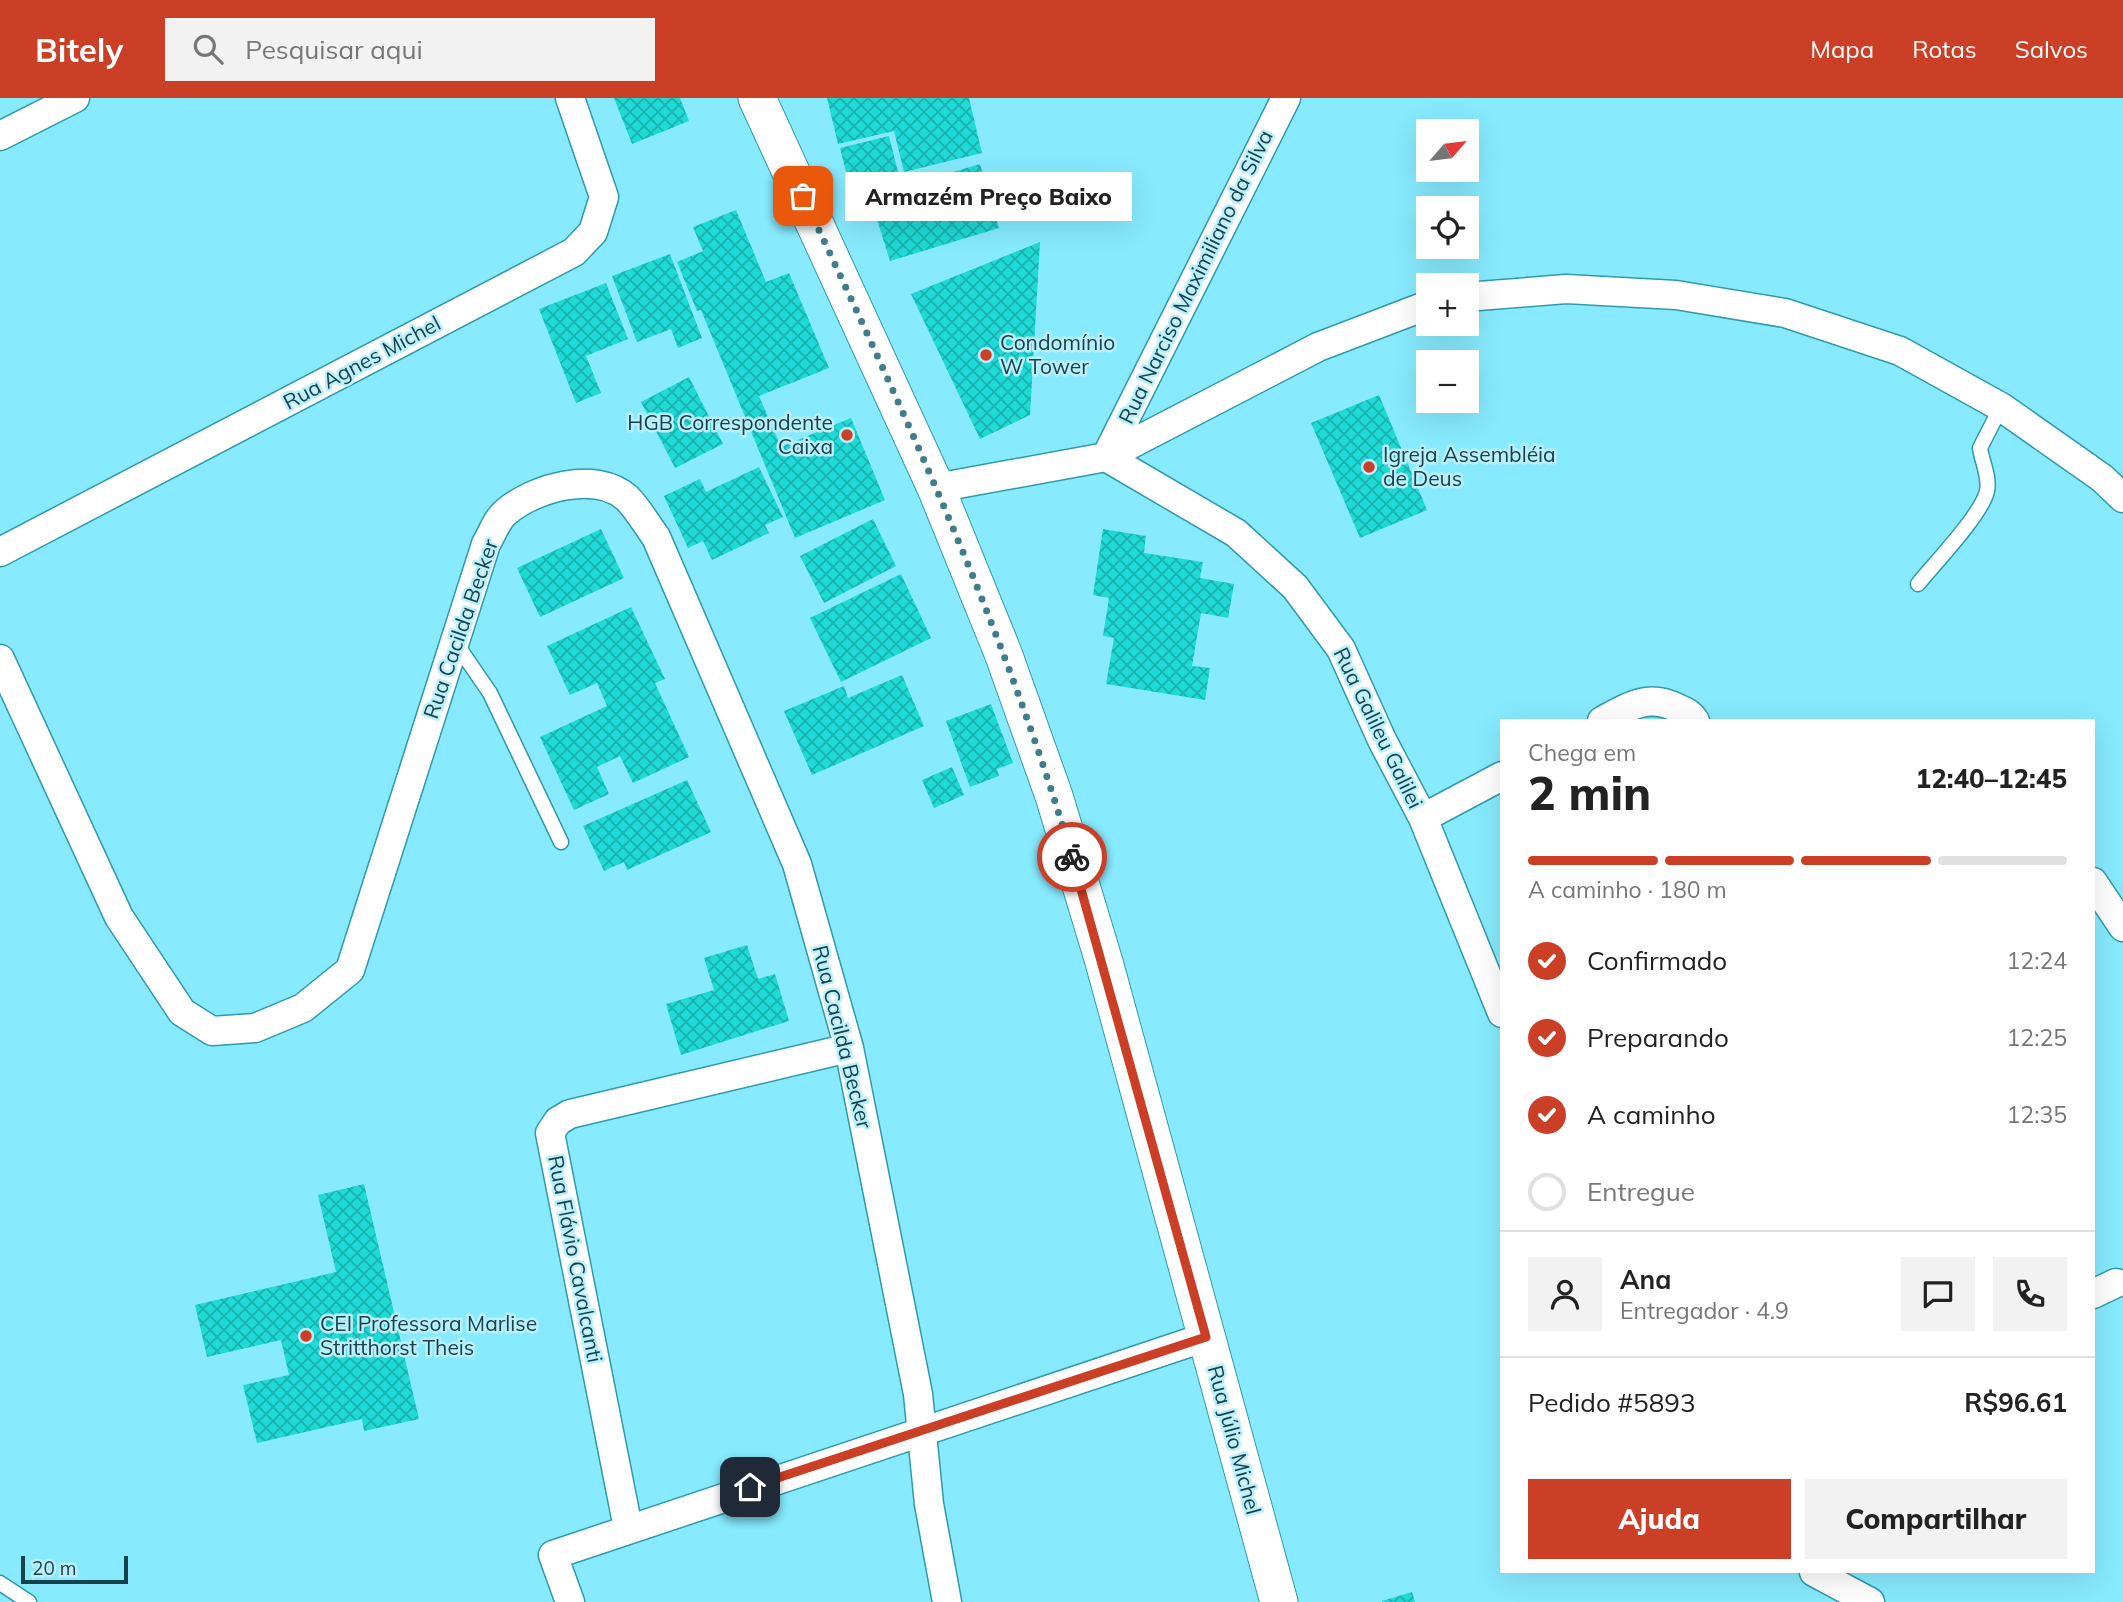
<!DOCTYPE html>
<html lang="pt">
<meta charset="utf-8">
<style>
body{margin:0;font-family:Mulish,sans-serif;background:#f2f2f2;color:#222;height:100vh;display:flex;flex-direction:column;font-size:26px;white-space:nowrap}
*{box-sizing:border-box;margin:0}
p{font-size:23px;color:#767676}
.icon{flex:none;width:38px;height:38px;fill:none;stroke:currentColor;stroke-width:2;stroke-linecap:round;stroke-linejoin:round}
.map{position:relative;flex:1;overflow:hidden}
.side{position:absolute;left:1500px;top:621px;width:595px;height:854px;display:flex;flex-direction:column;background:#fff;border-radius:0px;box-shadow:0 7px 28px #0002}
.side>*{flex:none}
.needle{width:46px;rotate:62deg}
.controls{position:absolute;left:1416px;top:21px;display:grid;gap:14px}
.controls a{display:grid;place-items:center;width:63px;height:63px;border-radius:0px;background:#fff;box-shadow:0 7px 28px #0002;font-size:35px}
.scale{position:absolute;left:21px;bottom:18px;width:107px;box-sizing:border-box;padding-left:7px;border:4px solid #18424b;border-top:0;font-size:19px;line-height:24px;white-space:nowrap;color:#18424b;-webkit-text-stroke:5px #baf0fd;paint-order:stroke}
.pin{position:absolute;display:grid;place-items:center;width:60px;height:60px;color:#fff;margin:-30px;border-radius:14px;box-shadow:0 4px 10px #0006}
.courier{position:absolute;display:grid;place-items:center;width:70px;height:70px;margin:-35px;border:5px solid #ca3f25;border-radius:50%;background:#fff;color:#222;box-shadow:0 2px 9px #0007}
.bubble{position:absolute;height:49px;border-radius:0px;background:#fff;box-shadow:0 7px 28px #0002;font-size:23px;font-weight:800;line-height:49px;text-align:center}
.summary em{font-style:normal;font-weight:800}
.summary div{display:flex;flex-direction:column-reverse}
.summary{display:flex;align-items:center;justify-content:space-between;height:119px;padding:0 28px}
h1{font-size:46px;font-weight:800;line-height:52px}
.bar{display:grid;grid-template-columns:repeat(4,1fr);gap:10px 7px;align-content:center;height:84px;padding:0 28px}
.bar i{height:9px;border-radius:5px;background:#e0e0e0}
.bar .active{background:#ca3f25}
.bar p{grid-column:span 4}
.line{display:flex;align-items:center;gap:18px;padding:0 28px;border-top:2px solid #e0e0e0}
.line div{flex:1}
.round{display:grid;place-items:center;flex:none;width:74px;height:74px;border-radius:0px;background:#f2f2f2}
ol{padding:0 28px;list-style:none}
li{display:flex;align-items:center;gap:21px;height:77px}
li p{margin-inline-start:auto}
li .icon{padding:7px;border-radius:50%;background:#ca3f25;color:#fff;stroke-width:4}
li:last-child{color:#767676}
li i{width:38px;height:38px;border:4px solid #e0e0e0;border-radius:50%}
.button{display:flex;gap:14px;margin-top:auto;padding:14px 28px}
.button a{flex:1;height:80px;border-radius:0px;background:#ca3f25;color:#fff;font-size:28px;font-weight:800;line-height:80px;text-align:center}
.button a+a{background:#f2f2f2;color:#222}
header{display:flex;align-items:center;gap:42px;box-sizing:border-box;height:98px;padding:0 35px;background:#ca3f25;color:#fff}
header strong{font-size:33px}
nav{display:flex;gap:38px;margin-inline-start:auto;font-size:24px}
.search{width:490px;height:63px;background:#f2f2f2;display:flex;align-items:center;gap:18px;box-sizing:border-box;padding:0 24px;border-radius:0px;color:#767676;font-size:26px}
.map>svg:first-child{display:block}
</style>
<header>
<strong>Bitely</strong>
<div class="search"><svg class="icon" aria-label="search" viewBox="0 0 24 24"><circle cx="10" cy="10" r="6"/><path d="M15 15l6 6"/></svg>Pesquisar aqui</div>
<nav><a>Mapa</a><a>Rotas</a><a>Salvos</a></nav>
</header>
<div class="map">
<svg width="2123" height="1504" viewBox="0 0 2123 1504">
<defs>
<pattern id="building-cross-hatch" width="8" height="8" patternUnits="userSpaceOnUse" patternTransform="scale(1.75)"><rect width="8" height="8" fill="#1ed9d5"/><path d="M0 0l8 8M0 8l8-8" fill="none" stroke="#19b2af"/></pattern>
</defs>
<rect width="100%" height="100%" fill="#87eafe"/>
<path fill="url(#building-cross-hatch)" d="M614 0H680L689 23 632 46Z
M827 0H969L982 55 904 74 894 33 838 46Z
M889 38 898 74 849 86 840 50Z
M980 66 999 130 890 163 870 99Z
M736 112 766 184 789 175 829 270 759 298 781 349 851 320 885 402 795 440 701 212 697 213 677 164 703 153 693 129Z
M1040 144 1030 317 980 341 911 196Z
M670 156 702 240 678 250 671 231 637 244 612 178Z
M606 185 628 241 586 258 601 295 576 305 539 211Z
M689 279 723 346 675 370 641 304Z
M1379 297 1427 412 1360 440 1311 325Z
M759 369 783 419 765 427 769 435 712 462 703 443 688 450 664 398 700 381 706 394Z
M873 421 896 468 824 505 800 458Z
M601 431 624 480 540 519 517 470Z
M1103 431 1146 438 1144 455 1203 464 1200 480 1234 486 1228 520 1201 515 1192 568 1210 570 1205 602 1106 586 1114 540 1103 538 1109 500 1093 497Z
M901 476 931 540 841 584 810 520Z
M631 509 665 581 655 585 689 659 633 685 620 658 597 669 609 696 574 712 540 639 607 608 597 585 570 597 547 548Z
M902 577 924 628 812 677 784 613 844 588 848 600Z
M991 606 1013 665 997 671 999 678 970 689 946 623Z
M952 669 964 697 934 710 922 682Z
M687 682 711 734 627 772 624 764 604 773 583 728Z
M747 847 758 881 775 876 789 923 681 957 666 906 714 892 704 860Z
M364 1086 419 1321 364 1333 362 1321 257 1345 243 1287 289 1277 281 1242 207 1259 195 1207 336 1174 318 1097Z
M1412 1494 1415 1504H1382V1503Z"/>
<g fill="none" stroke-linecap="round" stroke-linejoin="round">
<defs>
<path id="service" d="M1918 486C1935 465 1982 416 1987 393 1990 379 1982 364 1980 350L2001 309
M455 544 490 595 561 744
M0 1485 29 1504"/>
<path id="minor" d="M1286 0 1106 359 1236 435 1295 489 1341 551 1382 642 1423 720 1502 915
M0 38 75 0
M1466 199 1566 191 1676 197 1785 215 1900 253 2001 309 2102 380 2123 400
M936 390 1106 359 1318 249 1428 207
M0 454 574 154 593 134 604 99 570 0
M0 561 119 819 182 914 212 933 255 930 303 910 350 872 486 446C492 436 497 421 506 414 534 390 596 372 627 400 638 411 647 427 656 439L797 766 849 950 918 1296 929 1406 947 1504
M1602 623C1627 609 1648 595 1677 610 1684 613 1690 615 1695 623
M1423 720 1502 678
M2093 784 2123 829
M2093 1196 2116 1185
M628 1430 550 1035 558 1023 570 1016 849 950
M1814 1474 1870 1504
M570 1504 553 1457 1206 1239"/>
<path id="tertiary" d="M757 0 936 390 1003 555 1054 698 1104 864 1279 1504"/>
</defs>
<use href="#service" stroke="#3099ad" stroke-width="17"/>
<use href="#minor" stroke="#3099ad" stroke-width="31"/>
<use href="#tertiary" stroke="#3099ad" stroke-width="39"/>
<use href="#service" stroke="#fff" stroke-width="14"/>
<use href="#minor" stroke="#fff" stroke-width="28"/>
<use href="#tertiary" stroke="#fff" stroke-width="37"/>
</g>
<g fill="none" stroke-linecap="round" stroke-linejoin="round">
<path stroke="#3f7d8a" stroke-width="7" stroke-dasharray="0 12.6" d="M803 98C904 313 1005 531 1072 759"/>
<path stroke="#ca3f25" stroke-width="9" d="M750 1389 1206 1239 1072 759"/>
</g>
<g fill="#ca3f25" stroke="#baf0fd" stroke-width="2.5">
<circle cx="986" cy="257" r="7"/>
<circle cx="847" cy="337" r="7"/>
<circle cx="1369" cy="369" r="7"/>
<circle cx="306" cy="1238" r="7"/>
</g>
<g text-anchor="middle" stroke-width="5" stroke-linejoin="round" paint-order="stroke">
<g font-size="21" fill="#18424b" stroke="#baf0fd">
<text transform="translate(1196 179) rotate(-64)" y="7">Rua Narciso Maximiliano da Silva</text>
<text transform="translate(362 265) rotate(-28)" y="7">Rua Agnes Michel</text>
<text transform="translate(461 531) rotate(-71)" y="7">Rua Cacilda Becker</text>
<text transform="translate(1378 630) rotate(64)" y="7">Rua Galileu Galilei</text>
<text transform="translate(842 939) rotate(76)" y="7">Rua Cacilda Becker</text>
<text transform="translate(575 1161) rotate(79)" y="7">Rua Flávio Cavalcanti</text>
<text transform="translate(1234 1342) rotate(75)" y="7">Rua Júlio Michel</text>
</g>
<g font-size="21" fill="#18424b" stroke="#baf0fd" text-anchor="start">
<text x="1000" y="252">Condomínio<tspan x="1000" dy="24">W Tower</tspan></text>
<text x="833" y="332" text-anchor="end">HGB Correspondente<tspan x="833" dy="24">Caixa</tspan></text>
<text x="1383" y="364">Igreja Assembléia<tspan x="1383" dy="24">de Deus</tspan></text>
<text x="320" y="1233">CEI Professora Marlise<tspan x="320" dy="24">Stritthorst Theis</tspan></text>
</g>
</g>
</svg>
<div class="controls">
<a><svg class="needle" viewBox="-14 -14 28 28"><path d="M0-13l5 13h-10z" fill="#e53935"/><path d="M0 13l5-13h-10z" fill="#767676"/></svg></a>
<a><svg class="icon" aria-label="locate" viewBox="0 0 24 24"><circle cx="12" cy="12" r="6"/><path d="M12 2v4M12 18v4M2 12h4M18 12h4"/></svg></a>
<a>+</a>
<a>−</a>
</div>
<div class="scale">20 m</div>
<div class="pin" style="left:803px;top:98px;background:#ea580c"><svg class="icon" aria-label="bag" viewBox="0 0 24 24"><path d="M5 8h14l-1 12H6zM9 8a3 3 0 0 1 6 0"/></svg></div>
<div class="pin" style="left:750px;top:1389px;background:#1f2937"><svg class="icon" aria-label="home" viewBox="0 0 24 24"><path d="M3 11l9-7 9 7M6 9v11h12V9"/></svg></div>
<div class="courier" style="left:1072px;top:759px"><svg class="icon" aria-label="bike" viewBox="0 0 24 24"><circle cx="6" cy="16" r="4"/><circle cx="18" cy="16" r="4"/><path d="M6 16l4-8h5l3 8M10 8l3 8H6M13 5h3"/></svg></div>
<div class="bubble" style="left:845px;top:74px;width:287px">Armazém Preço Baixo</div>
<section class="side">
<div class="summary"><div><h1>2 min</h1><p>Chega em</p></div><em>12:40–12:45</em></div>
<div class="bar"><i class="active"></i><i class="active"></i><i class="active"></i><i></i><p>A caminho · 180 m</p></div>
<ol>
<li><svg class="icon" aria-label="check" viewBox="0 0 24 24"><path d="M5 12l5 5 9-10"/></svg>Confirmado<p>12:24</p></li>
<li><svg class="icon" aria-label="check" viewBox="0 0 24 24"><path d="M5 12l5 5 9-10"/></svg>Preparando<p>12:25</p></li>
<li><svg class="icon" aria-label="check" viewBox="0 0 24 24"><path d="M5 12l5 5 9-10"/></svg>A caminho<p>12:35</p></li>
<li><i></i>Entregue</li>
</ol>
<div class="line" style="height:126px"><a class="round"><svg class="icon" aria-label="person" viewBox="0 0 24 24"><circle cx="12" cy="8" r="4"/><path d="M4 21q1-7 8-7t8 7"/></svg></a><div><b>Ana</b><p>Entregador · 4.9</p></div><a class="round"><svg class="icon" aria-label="chat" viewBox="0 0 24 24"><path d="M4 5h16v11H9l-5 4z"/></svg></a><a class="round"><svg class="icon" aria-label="phone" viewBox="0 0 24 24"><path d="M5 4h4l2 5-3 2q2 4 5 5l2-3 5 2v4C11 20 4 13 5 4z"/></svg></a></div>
<div class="line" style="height:91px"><div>Pedido #5893</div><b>R$96.61</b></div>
<div class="button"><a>Ajuda</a><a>Compartilhar</a></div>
</section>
</div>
